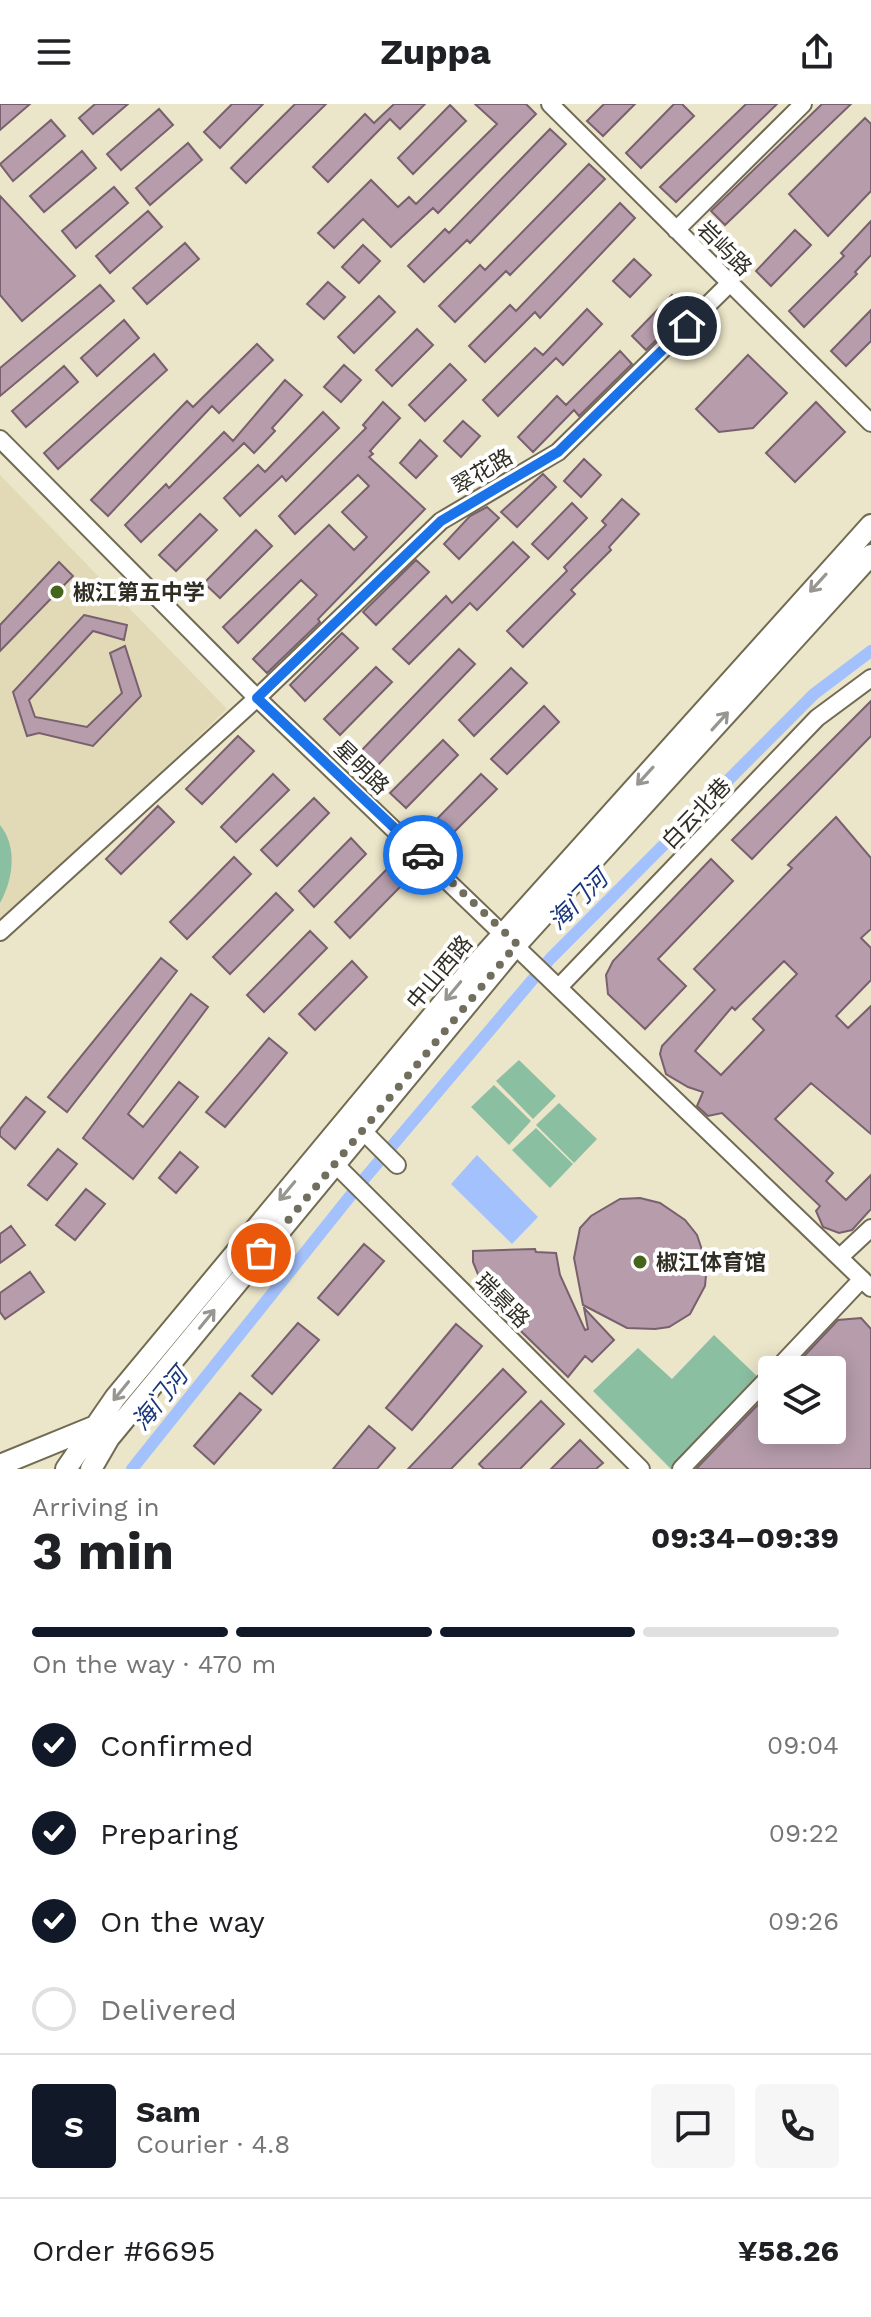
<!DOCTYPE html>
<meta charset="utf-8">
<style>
body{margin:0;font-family:"Work Sans","Noto Sans SC",sans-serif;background:#f6f6f6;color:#202124;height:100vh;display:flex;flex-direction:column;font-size:30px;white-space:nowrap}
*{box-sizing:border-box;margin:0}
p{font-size:26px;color:#757577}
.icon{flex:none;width:44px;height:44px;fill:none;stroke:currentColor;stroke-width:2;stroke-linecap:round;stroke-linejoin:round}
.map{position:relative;height:1365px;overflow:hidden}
.sheet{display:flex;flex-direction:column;background:#fff;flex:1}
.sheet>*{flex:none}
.controls{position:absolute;left:758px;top:1252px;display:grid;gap:16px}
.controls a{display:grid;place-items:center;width:88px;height:88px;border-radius:8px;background:#fff;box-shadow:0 4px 20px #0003;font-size:40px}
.pin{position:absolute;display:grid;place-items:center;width:68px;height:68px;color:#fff;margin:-34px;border:4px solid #fff;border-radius:50%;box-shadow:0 2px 8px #0007}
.courier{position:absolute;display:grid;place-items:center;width:80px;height:80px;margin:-40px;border:6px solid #1a73e8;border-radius:50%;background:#fff;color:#222;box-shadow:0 2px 10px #0007}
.headline em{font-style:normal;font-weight:700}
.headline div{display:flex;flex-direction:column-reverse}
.headline{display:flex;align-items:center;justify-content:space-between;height:136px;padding:0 32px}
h1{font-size:52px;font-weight:700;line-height:60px}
.bar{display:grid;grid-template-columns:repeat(4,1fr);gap:12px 8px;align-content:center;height:96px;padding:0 32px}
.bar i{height:10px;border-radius:6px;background:#e0e0e0}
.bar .active{background:#111827}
.bar p{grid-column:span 4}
.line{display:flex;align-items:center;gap:20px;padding:0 32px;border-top:2px solid #e0e0e0}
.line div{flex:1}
.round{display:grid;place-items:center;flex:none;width:84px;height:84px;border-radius:8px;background:#f6f6f6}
ol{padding:0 32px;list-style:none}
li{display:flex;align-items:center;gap:24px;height:88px}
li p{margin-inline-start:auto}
li .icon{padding:8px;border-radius:50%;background:#111827;color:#fff;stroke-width:4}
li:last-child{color:#757577}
li i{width:44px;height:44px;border:4px solid #e0e0e0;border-radius:50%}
header{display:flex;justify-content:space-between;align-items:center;height:104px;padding:0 32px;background:#fff;font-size:36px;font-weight:700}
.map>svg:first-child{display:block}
</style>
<header><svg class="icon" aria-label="menu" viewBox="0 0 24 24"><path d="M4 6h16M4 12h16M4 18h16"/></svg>Zuppa<svg class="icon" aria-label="share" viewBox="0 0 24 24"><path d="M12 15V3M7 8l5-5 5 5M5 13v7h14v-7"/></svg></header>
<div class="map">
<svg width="871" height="1365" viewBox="0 0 871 1365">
<rect width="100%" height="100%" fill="#ebe5c9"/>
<path fill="#e2dab7" d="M0 371 227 605 0 822Z"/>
<path fill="#8bbfa2" d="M0 721C18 743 13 776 0 799Z
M519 956 556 992 533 1015 496 977Z
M494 981 531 1017 509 1041 471 1003Z
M559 999 597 1035 574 1059 536 1021Z
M536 1024 573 1060 550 1084 512 1046Z
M714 1231 760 1275 671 1365 593 1287 638 1244 672 1275Z"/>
<path fill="#a3c1fd" d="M477 1051 538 1113 512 1140 451 1080Z"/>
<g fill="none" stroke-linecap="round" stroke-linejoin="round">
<path stroke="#a3c1fd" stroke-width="12" d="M132 1365 359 1081 550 855 814 590 871 547"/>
</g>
<path fill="#b79dac" stroke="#78606e" stroke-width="2" fill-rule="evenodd" d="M0 0H30L0 26Z
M95 0H128L93 30 79 14Z
M232 0H263L220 44 204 28Z
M295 0H326L246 79 231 64Z
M394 0H425L400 25 390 15 328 78 313 63 365 10 374 19Z
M475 0H526L536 10 438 109 433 104 391 143 363 115 334 144 318 129 371 76 398 103 409 93 416 100 497 20Z
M604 0H635L603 32 587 17Z
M674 0H682L694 12 641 64 626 49Z
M746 0H777L676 98 660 83Z
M822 0H851L725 121 711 107Z
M450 1 466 17 413 70 398 54Z
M159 5 173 21 121 66 107 50Z
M865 14 871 20V87L828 132 789 90Z
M51 16 65 32 13 77 0 60Z
M550 25 566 40 470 139 467 136 424 178 408 162 445 125 449 129Z
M188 39 202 56 150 101 136 84Z
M82 47 96 64 44 108 30 92Z
M589 60 605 75 510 171 506 167 455 218 439 202 480 161 485 166Z
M114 83 128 99 76 144 62 127Z
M0 92 75 172 22 217 0 191Z
M620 99 635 114 540 214 535 208 485 258 469 242 510 201 516 207Z
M148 107 162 123 110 169 96 152Z
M871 117V151L855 168 857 170 804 223 789 207 844 152 841 149Z
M795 126 811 141 771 182 756 167Z
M185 139 199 155 147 200 133 184Z
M363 141 380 157 359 179 342 163Z
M634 155 651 171 630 193 613 177Z
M328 178 345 193 324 215 307 200Z
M100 181 114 197 0 292V264Z
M672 191 687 206 646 246 632 232Z
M379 192 395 208 354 249 338 233Z
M587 205 602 220 563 261 556 254 498 312 483 296 535 244 543 251Z
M871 206V237L846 262 831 247Z
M124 216 139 234 97 272 81 254Z
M417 225 433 241 392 282 376 266Z
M257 240 273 256 219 309 212 302 108 412 91 396 187 297 193 303Z
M620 247 632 260 579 312 574 306 533 348 518 333 557 292 566 301Z
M154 250 167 266 58 365 44 349Z
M748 251 787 289 753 324 719 328 696 305Z
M450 260 466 276 425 317 409 301Z
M344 261 361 276 341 298 324 283Z
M64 262 78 278 26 323 12 307Z
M285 276 302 291 272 324 275 327 254 349 244 339 141 438 125 421 166 380 169 384 224 328 233 337Z
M383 298 400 314 370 347 373 350 369 353 425 405 318 515 320 518 267 569 253 555 317 491 301 476 238 539 223 523 329 421 354 446 367 433 342 408 369 382 358 371 295 430 279 412 366 324 363 321Z
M816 298 845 328 795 378 766 349Z
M323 308 339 324 286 377 282 372 240 412 224 394 258 361 265 368Z
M463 317 480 332 461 353 444 337Z
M420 336 437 352 416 374 400 359Z
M584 355 601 371 581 393 564 377Z
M543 370 556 383 517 423 501 408Z
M622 395 639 410 609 443 611 446 571 486 575 490 523 543 507 527 567 467 564 463 606 421 602 417Z
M572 399 587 414 548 455 532 440Z
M487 403 499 414 459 455 444 440 470 412Z
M200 410 217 426 176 467 159 451Z
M256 426 272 442 220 494 204 479Z
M513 438 529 453 477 506 470 499 409 560 393 545 446 492 452 499Z
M416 456 429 468 376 521 363 508Z
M59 458 73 472 0 547V521Z
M84 511 127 521 124 536 93 527 29 596 35 613 87 623 122 589 110 549 125 542 141 592 93 642 39 629 27 632 13 588Z
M342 529 358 544 305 597 290 581Z
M459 545 475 560 375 664 359 649Z
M376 563 392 578 340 631 324 615Z
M511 564 527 579 474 632 459 616Z
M871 597V632L752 755 732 736Z
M544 602 559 618 507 670 491 655Z
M238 632 254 647 202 700 186 685Z
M443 636 458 651 406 704 390 689Z
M273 670 289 686 236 738 221 723Z
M481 670 497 685 444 738 429 723Z
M314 694 329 709 277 762 261 746Z
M158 702 174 718 121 770 106 755Z
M836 713 871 754V825L861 834 871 844V876L836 912 848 924 871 902V1030L811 979 775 1015 833 1069 826 1077 846 1096 871 1071V1105L852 1126 839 1129 823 1123 816 1107 820 1102 722 1009 708 1012 697 1002 703 988 688 983 666 970 660 950 662 942 715 886 694 865 792 764 788 761ZM784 857 797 870 753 915 764 926 721 971 695 947 732 903 735 906Z
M351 734 366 750 314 803 299 787Z
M234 753 251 770 187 835 170 818Z
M711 755 733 777 658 855 686 882 645 925 608 890 606 871 613 857Z
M387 765 402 781 350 834 335 818Z
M276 789 293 806 230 870 213 853Z
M310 827 327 844 264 908 247 891Z
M161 854 177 867 67 1008 48 993Z
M352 857 367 873 315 926 299 910Z
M191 890 208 903 128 1010 143 1023 179 978 198 993 133 1075 83 1034Z
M269 934 287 949 225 1023 206 1008Z
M26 993 45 1008 15 1045 0 1032V1025Z
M58 1045 77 1060 47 1096 28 1081Z
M180 1048 198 1063 176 1089 159 1074Z
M86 1085 105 1100 75 1136 56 1121Z
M640 1094 660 1099 685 1116 697 1131 707 1161 705 1182 690 1210 669 1223 655 1225 627 1224 583 1201 574 1154 580 1124 591 1112 620 1095Z
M11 1122 25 1141 0 1159V1130Z
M364 1140 384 1157 338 1211 318 1194Z
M535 1145 536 1148 556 1149 560 1171 585 1226 588 1225 584 1204 614 1236 592 1258 585 1252 568 1273 488 1195 473 1158V1147Z
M30 1168 44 1188 5 1215 0 1208V1189Z
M861 1214 871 1225V1365H696L772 1286V1326H832V1266H791L838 1216Z
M298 1219 319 1236 272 1290 252 1272Z
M456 1220 482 1242 412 1326 386 1304Z
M503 1265 526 1288 451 1365H408Z
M240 1289 261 1306 214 1360 194 1342Z
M541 1297 564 1320 520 1365H484L479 1360Z
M369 1322 395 1344 377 1365H333Z
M580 1336 603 1359 596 1365H551Z"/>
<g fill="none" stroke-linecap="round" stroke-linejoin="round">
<defs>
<path id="minor" d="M550 0 871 319
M676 126 803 0
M0 335 257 594 871 1184
M0 828 257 594 441 417 558 348 730 179
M560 882 817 614 871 574
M362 1026 397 1061
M334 1059 641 1365
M840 1153 871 1124
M776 1266 862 1175
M681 1365 772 1270"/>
<path id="major" d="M0 1361 93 1323
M66 1365 115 1294 469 868 871 421
M91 1365 109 1334 517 840 871 451"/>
</defs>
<use href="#minor" stroke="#716b53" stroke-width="20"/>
<use href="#major" stroke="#716b53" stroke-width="24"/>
<use href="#minor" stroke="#fff" stroke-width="16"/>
<use href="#major" stroke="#fff" stroke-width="20"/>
</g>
<defs><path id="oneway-shaft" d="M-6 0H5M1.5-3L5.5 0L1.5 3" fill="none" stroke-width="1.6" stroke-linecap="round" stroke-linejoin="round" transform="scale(2)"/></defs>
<g stroke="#989691">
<use href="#oneway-shaft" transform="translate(818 479) rotate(132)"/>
<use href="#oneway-shaft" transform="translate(720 617) rotate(-48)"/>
<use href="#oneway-shaft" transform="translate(645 672) rotate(132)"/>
<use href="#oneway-shaft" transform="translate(453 887) rotate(130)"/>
<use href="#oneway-shaft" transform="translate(287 1087) rotate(130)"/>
<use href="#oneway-shaft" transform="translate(207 1215) rotate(-51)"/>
<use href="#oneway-shaft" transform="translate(121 1287) rotate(129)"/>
</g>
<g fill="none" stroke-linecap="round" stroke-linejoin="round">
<path stroke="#716e5d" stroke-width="8" stroke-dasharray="0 14.4" d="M261 1149 517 840 423 751"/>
<path stroke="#1a73e8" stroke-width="10" d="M423 751 257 594 441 417 558 348 687 222"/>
</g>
<g fill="#46651a" stroke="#fff" stroke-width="3">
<circle cx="57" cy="488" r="8"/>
<circle cx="640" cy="1158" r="8"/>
</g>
<g text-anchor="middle" stroke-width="8" stroke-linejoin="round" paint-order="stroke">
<g font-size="22" fill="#302e23" stroke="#fff">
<text transform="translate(725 144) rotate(45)" y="8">岩屿路</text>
<text transform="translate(482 367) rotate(-31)" y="8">翠花路</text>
<text transform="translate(362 663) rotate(44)" y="8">星明路</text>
<text transform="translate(696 709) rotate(-46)" y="8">白云北巷</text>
<text transform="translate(439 868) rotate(-50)" y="8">中山西路</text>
<text transform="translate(503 1196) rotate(45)" y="8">瑞景路</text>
</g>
<g font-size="22" font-weight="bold" fill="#302e23" stroke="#fff" text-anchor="start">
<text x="73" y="496">椒江第五中学</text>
<text x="656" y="1166">椒江体育馆</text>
</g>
<g font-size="24" font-style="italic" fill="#19367a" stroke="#fff">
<text transform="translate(578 796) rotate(-45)" y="8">海门河</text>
<text transform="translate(160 1295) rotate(-51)" y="8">海门河</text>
</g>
</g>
</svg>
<div class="controls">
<a><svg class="icon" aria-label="layers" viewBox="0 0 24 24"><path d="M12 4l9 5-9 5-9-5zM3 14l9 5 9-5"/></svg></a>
</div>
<div class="pin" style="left:261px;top:1149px;background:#ea580c"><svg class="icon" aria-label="bag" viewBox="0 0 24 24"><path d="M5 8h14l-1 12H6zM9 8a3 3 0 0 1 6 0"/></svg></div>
<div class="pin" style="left:687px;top:222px;background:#1f2937"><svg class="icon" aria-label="home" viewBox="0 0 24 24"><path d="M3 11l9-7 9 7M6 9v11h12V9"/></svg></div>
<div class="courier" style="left:423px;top:751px"><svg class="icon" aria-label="car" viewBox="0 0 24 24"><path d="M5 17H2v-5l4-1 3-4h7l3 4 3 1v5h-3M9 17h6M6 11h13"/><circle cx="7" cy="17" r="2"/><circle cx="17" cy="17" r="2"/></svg></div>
</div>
<section class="sheet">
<div class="headline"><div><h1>3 min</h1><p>Arriving in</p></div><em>09:34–09:39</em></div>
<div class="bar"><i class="active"></i><i class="active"></i><i class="active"></i><i></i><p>On the way · 470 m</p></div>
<ol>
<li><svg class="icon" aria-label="check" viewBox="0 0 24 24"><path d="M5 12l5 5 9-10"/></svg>Confirmed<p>09:04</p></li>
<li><svg class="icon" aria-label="check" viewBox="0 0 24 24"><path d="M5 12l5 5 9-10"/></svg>Preparing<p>09:22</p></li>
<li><svg class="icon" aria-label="check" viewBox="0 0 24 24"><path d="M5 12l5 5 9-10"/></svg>On the way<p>09:26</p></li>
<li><i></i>Delivered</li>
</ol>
<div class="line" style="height:144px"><b class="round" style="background:#111827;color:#fff">S</b><div><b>Sam</b><p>Courier · 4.8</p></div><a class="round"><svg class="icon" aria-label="chat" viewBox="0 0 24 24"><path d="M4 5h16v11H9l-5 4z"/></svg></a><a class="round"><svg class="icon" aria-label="phone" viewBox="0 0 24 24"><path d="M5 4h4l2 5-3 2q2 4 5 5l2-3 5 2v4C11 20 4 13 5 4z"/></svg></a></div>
<div class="line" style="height:104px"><div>Order #6695</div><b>¥58.26</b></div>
</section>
